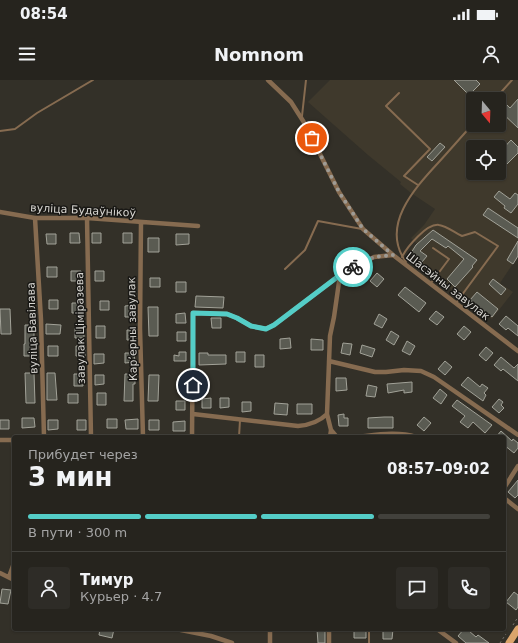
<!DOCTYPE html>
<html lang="ru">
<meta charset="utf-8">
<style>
body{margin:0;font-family:"DejaVu Sans",sans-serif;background:#2e2c27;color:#f1f3f6;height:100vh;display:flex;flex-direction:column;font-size:15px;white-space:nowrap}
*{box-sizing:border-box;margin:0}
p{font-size:13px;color:#a4a4a4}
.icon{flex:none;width:22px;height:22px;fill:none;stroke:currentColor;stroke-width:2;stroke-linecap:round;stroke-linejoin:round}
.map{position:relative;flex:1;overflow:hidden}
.sheet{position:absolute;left:12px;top:355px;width:494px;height:196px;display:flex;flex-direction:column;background:#26241e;border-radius:4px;box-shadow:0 1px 3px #0004,0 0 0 1px #42413c}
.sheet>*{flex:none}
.needle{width:26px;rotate:161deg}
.tools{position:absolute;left:466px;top:12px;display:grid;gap:8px}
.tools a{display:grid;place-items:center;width:40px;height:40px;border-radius:4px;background:#26241e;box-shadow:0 1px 3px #0004,0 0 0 1px #42413c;font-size:20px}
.pin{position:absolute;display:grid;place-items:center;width:34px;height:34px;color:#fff;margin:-17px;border:2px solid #fff;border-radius:50%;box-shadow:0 1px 4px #0007}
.courier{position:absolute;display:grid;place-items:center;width:40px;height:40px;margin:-20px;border:3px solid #54cdc7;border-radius:50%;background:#fff;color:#222;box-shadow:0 1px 5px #0007}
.head em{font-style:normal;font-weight:700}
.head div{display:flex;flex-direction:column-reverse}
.head{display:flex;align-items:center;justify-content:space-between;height:68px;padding:0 16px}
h1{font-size:26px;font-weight:700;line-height:30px}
.bar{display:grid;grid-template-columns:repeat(4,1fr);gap:6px 4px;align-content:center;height:48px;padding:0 16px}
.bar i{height:5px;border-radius:3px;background:#42413c}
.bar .active{background:#54cdc7}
.bar p{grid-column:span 4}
.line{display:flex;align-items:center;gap:10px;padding:0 16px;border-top:1px solid #42413c}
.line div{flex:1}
.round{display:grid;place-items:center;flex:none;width:42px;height:42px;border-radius:4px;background:#2e2c27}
.status{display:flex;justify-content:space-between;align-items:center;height:28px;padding:0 20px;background:#26241e;direction:ltr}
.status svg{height:11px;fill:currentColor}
header{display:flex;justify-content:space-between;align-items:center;height:52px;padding:0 16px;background:#26241e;font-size:18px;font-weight:700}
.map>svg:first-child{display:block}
</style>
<div class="status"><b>08:54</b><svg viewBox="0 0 49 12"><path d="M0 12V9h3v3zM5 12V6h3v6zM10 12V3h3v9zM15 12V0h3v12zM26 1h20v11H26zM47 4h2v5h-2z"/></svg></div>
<header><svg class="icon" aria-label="menu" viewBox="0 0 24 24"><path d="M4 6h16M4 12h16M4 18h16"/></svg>Nomnom<svg class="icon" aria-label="person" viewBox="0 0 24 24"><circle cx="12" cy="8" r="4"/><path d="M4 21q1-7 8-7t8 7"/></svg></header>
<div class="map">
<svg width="518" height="563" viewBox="0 0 518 563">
<rect width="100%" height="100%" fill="#333028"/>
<path fill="#3f392c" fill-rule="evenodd" d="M330 0H518V176L500 203 513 212 492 239 452 210 407 175 412 168 417 164 411 158 424 145 435 129 411 113 400 104 401 102 368 75 308 22ZM473 19H499V45H473ZM473 67H499V93H473Z"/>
<path fill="#5a5b52" stroke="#a2a298" d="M454 0H476L480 4 469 15Z
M518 19V48L499 30 505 23 510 28Z
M511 60 518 67V73L507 84 499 76V73Z
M440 63 445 67 432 81 427 77Z
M499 111 510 119 515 113 518 115V124L511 133 504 128 505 126 494 117Z
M488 128 518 148V158L483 135Z
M433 150 477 180 472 186 473 187 455 207 447 199 464 179 448 166 446 168 432 159 420 171 427 176 422 182 411 173 416 165Z
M70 153H79L80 163H70Z
M92 153H101V163H92Z
M123 153H132V163H123Z
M46 154H56V164H47Z
M176 154H189V164L176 165Z
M148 158H159V172H148Z
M518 161V176L513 184 507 180Z
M47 187H57V197H47Z
M71 191H81V201H71Z
M95 191H104V201H95Z
M377 193 384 199 377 207 370 201Z
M150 198H160V207H150Z
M493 199 506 209 501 215 489 204Z
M176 202H186V212H176Z
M405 207 426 223 419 232 398 215Z
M477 212 498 229 492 237 470 220Z
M196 216 224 217 223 228 195 227Z
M49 220H58V229H49Z
M100 221H109V230H100Z
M72 223H82V233H72Z
M134 225V237H125V226Z
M148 227H158V256H149Z
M0 229H10L11 254H1Z
M436 231 444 237 437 245 429 239Z
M185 233 186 243H176V234Z
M379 234 387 239 382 248 374 244Z
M506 236 518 246V256L508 248 506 250 499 244Z
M211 238H221V248H212Z
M46 244 61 245 60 254H46Z
M25 245H34V258H32V276H24V264H25Z
M96 246H105V258H96Z
M464 246 471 252 464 260 457 254Z
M75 248H84V258H75Z
M127 250H136V260H127Z
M391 251 399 256 394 265 386 260Z
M177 252H186V261H177Z
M290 258 291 268 280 269V259Z
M311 259 323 260V270H311Z
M407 261 415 266 410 275 402 271Z
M343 263 352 264 350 275 341 273Z
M362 265 375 269 372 277 360 273Z
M48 266H58V276H48Z
M76 266H85V276H76Z
M486 267 493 273 486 281 479 275Z
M179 272H186V281H174V275L179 276Z
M236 272H245V282H236Z
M125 273H134L135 282 125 283Z
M199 273H208V275H226V284L199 285Z
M94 274H104V283L94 284Z
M255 275H264V287H255Z
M501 277 514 288 518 284V301L503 289 501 291 494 285Z
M445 281 452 287 445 295 438 289Z
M25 293H34L35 323H26Z
M47 293H55L57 320H47Z
M74 294H83V306H74Z
M125 294H135V304H133V321H124Z
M95 295H104V304L95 305Z
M149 295H159L158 321H148Z
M468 297 480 307 482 304 488 308 484 313 486 315 483 321 461 305Z
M336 298H346L347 310 336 311Z
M412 302V312L404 313V310L388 313 387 304Z
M368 305 377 307 375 317 366 316Z
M440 309 447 315 441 324 433 318Z
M97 313H106V325H97Z
M68 314H78V323H68Z
M211 318V328H202V319Z
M220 318H229V327L220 328Z
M499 319 503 322 501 325 504 328 499 333 492 327Z
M457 320 492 345 485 353 473 342 468 348 460 342 465 336 452 326Z
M176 321H185V330H176Z
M242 322H251V331L242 332Z
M275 323 288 324 287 335 274 334Z
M297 324H312V334H297Z
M344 334V338H348V346H339L338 335Z
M384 337H393V348H368V338Z
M424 337 431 343 424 351 417 345Z
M22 338H34L35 347 22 348Z
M107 339H117V348H107Z
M138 339V349H126L125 340Z
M0 340H9V349H0Z
M48 340H58V349L48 350Z
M77 340H86V350H77Z
M149 340H159V350H149Z
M185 341V351H173V342Z
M501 351 512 361 513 359 518 363V368L514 373 504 365V357H496Z
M518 400V415L515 418 508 412Z
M2 509 11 510 8 524 0 523Z
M514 512 518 515V527L516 530 506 522Z
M100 549H114L112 558 99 555Z
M317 549H325V563H318Z
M354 549H366V558H354Z
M383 549H393L392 559H383Z
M464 549H470L469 551 476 557 478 555 489 563H466L458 556Z"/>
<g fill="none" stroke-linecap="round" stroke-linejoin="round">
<path stroke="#7c7972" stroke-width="1" stroke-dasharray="2 3" stroke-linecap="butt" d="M513 545 518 537
M500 563 506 554"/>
<path stroke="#866b50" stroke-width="2" d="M399 13 386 26 430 69 404 96 418 105
M495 19 512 0
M302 36 306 0
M0 51 15 49 37 33 93 0
M402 177C407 167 427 143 439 145 447 146 455 153 462 156L475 152 498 166 456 223
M406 182C380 146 414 109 438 83 450 70 461 57 473 44
M285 189 305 170 318 141 362 149
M431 203 449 179 433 168
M239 357 240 340
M369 563V549"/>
<path stroke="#866b50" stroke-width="4.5" d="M268 0 291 22 305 44 339 112 363 149 393 175 518 271
M0 132 35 138H87L198 146
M35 138 41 240 44 357
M87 138 91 357
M141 142 140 248 143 357
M329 281 375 292H386L404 290 421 291 434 297 518 355
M193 334 298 346C310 345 319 342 327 334
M331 350 336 356 340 357
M192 357 193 233 227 234 237 238 251 246 261 248 265 249 274 245 340 195 374 177 393 175
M330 357 331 350 327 334 330 256 334 237 340 195
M357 357C376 355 397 351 416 357
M0 360H14
M13 360 14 393
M504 408 518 386
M504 418 518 429
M0 493 14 500
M9 497 14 483
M176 549 211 556 232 563
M270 549V563
M329 549V563
M437 549 456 563"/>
<path stroke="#dba46b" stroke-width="7" d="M509 563 518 549"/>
</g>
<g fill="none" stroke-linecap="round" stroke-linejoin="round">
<path stroke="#9e9b95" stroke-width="4" stroke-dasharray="0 7.2" d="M312 58 339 112 363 149 393 175 374 177 353 187"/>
<path stroke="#54cdc7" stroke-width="5" d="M193 305V233L227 234 237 238 251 246 266 249 274 245 340 195 353 187"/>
</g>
<g text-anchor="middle" stroke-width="3" stroke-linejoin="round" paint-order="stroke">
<g font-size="11" fill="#d7d5d0" stroke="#191815">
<text transform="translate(83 130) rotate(3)" y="4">вуліца Будаўнікоў</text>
<text transform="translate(448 206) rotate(38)" y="4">Шасэйны завулак</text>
<text transform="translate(32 248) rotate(-92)" y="4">вуліца Вавілава</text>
<text transform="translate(80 248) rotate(-91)" y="4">завулак Ціміразева</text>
<text transform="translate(132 249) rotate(-91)" y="4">Карʼерны завулак</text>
</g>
</g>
</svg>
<div class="tools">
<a><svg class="needle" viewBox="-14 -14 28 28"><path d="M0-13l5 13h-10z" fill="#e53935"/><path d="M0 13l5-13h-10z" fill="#a4a4a4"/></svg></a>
<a><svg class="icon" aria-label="locate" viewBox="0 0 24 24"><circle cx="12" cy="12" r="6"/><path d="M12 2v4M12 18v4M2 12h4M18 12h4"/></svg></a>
</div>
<div class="pin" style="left:312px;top:58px;background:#ea580c"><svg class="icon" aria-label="bag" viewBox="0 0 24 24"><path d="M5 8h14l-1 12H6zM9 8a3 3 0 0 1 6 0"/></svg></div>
<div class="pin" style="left:193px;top:305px;background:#1f2937"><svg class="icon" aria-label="home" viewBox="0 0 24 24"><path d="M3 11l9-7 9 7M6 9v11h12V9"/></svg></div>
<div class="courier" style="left:353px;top:187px"><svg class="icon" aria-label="bike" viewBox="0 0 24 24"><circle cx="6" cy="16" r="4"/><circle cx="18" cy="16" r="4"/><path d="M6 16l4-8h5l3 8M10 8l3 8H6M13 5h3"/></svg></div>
<section class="sheet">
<div class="head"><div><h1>3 мин</h1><p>Прибудет через</p></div><em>08:57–09:02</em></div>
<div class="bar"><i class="active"></i><i class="active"></i><i class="active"></i><i></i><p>В пути · 300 m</p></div>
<div class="line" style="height:72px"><a class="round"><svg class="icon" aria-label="person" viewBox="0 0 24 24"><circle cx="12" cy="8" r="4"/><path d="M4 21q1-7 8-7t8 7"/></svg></a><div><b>Тимур</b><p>Курьер · 4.7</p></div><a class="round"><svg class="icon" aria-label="chat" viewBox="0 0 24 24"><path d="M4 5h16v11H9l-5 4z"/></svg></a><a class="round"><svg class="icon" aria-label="phone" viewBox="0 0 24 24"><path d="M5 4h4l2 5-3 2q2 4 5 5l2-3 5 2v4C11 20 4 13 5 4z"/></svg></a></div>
</section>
</div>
